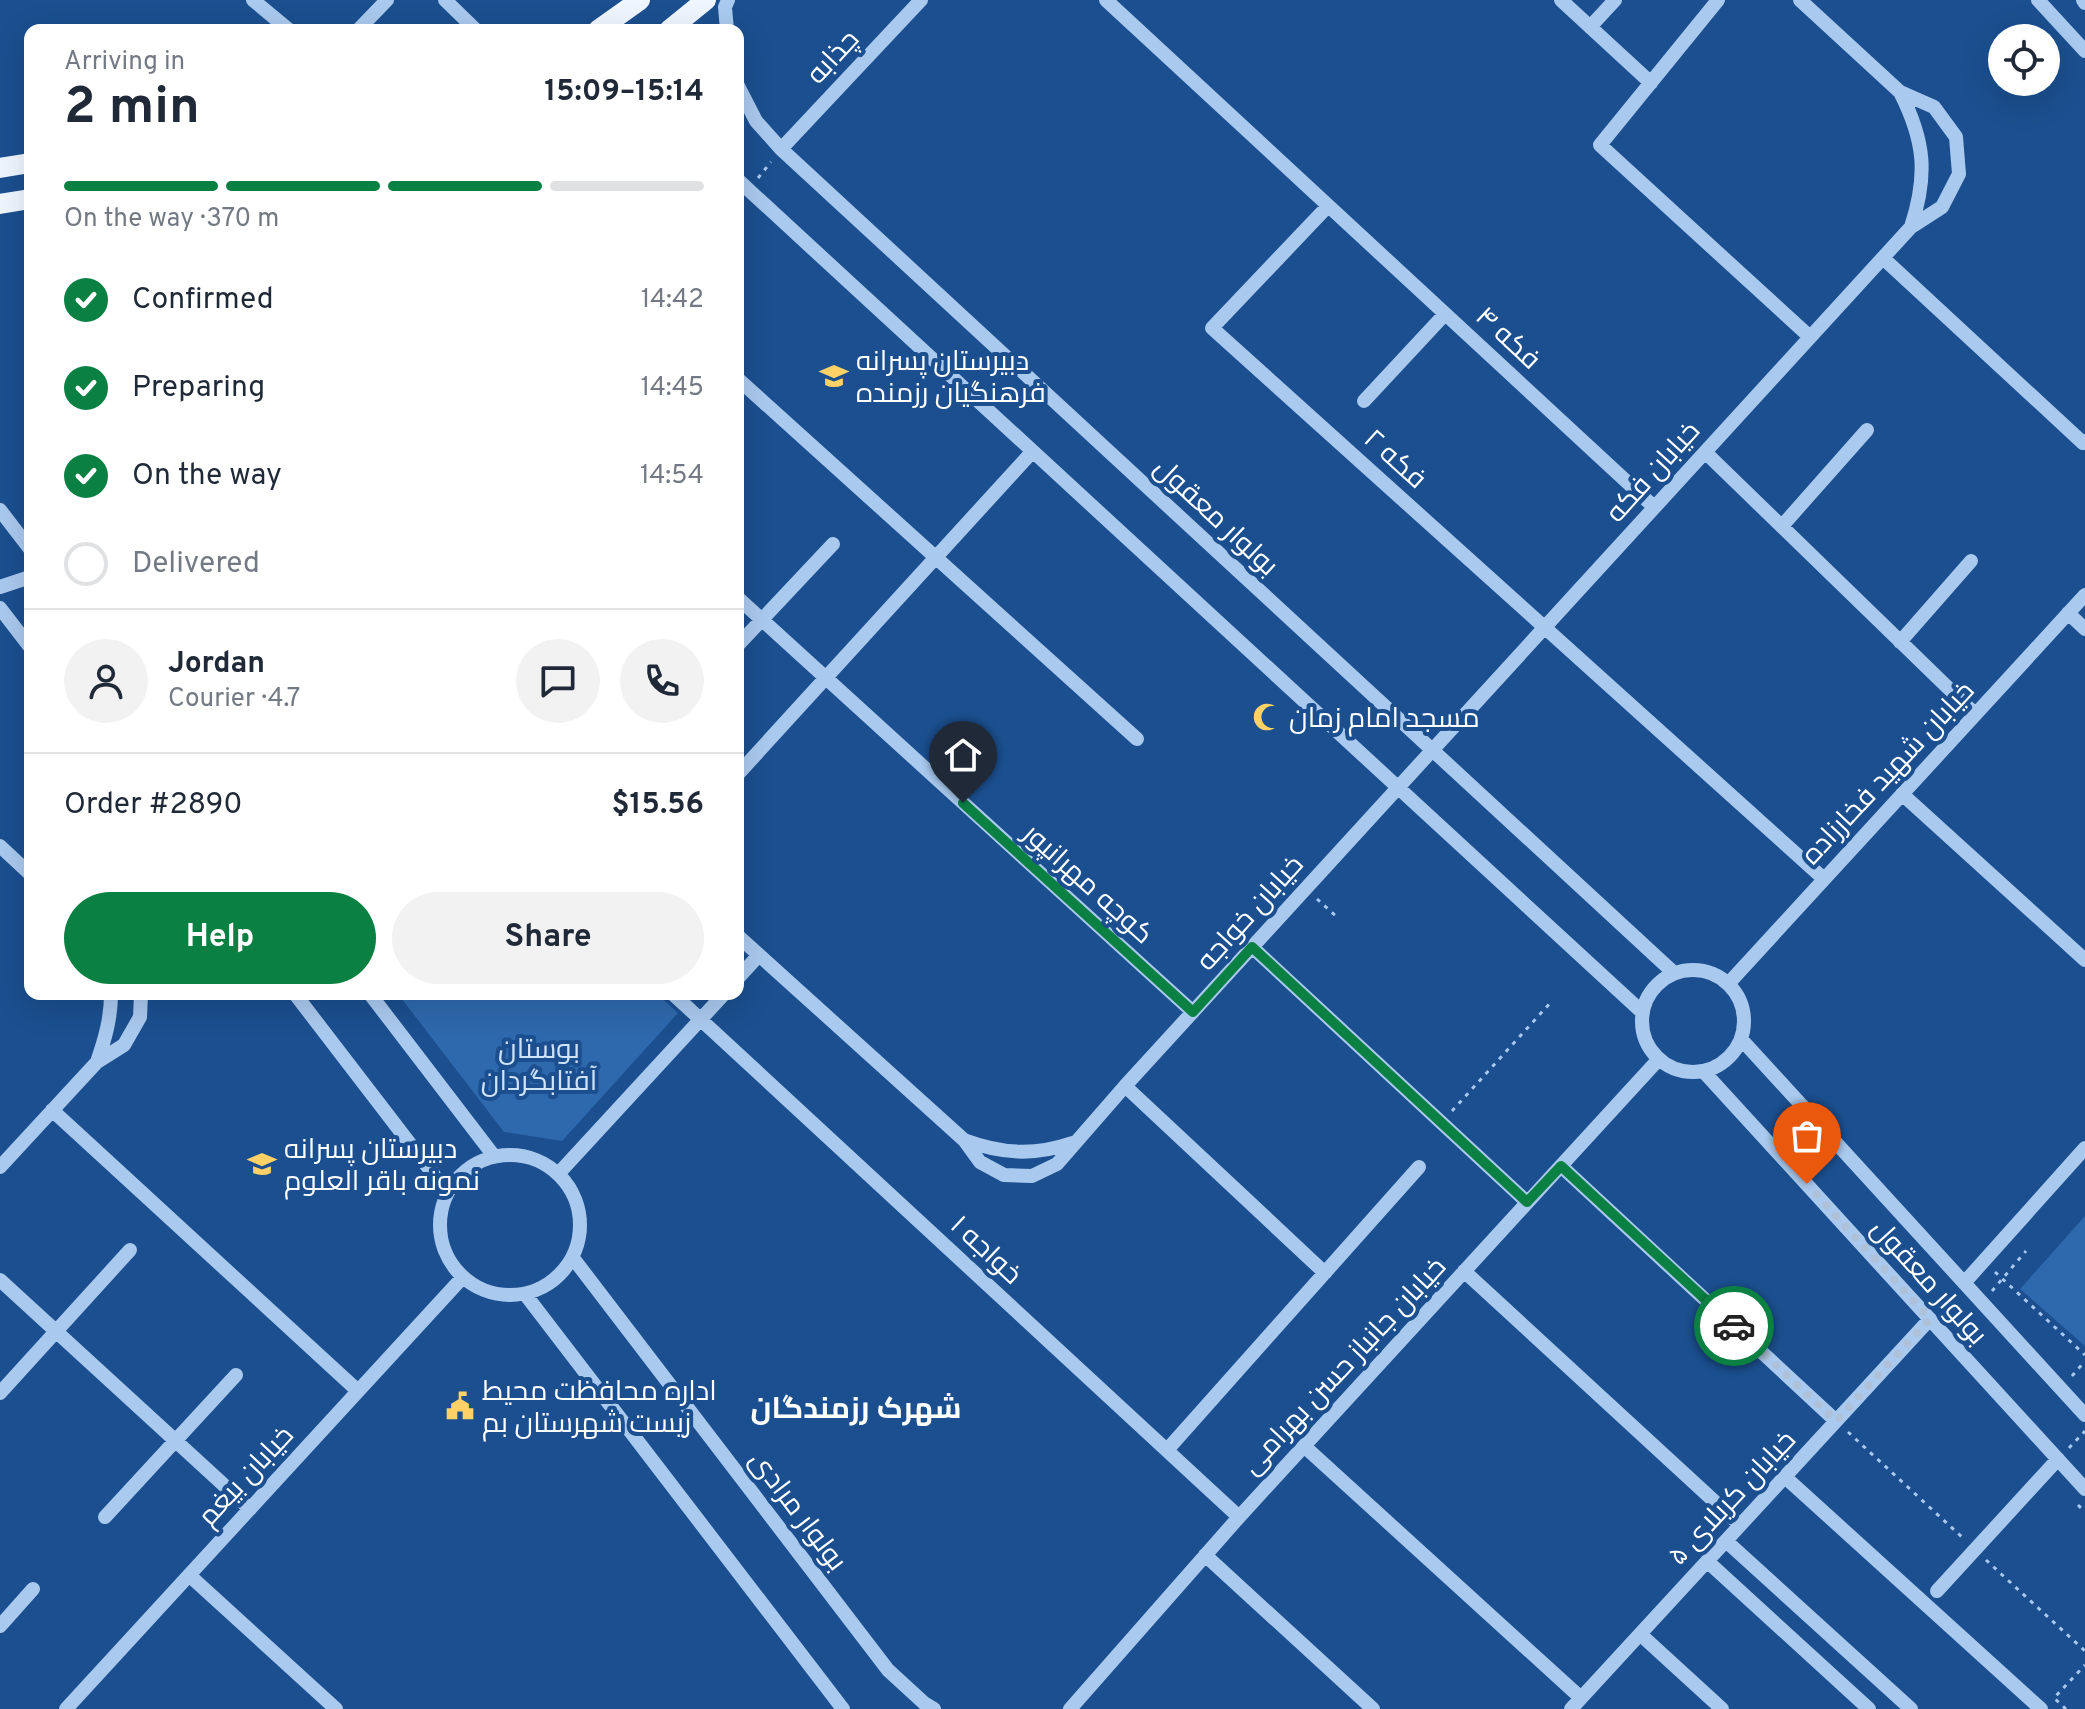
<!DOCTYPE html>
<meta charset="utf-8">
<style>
body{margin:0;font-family:Overpass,Cairo,sans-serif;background:#f2f2f3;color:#1f2937;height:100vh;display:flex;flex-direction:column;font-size:30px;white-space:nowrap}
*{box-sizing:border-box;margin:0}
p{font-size:26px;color:#747a83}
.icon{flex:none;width:44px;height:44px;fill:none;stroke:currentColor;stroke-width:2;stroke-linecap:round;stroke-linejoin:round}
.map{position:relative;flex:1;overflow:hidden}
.sheet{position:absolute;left:24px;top:24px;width:720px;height:976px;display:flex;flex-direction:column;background:#fff;border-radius:16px;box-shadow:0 8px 32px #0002}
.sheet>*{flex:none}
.controls{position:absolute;left:1988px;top:24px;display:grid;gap:16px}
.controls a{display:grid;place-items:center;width:72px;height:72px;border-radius:50%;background:#fff;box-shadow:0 8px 32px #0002;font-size:40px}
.pin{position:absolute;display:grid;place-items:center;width:68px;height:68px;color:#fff;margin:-82px -34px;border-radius:50% 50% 50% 0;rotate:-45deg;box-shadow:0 0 8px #0007}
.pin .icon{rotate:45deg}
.courier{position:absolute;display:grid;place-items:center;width:80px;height:80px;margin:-40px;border:6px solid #0b8043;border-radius:50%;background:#fff;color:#222;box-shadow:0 2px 10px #0007}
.head em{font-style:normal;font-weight:700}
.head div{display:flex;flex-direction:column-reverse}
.head{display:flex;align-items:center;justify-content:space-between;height:136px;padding:0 40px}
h1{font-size:52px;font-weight:700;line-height:60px}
.bar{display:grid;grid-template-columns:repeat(4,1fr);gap:12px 8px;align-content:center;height:96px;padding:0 40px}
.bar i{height:10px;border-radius:6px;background:#e0e1e3}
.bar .active{background:#0b8043}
.bar p{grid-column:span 4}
.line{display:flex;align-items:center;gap:20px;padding:0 40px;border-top:2px solid #e0e1e3}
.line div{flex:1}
.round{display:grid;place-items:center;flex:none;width:84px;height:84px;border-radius:42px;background:#f2f2f3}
ol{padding:0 40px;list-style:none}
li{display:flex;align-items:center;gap:24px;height:88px}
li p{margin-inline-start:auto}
li .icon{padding:8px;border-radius:50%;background:#0b8043;color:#fff;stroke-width:4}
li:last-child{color:#747a83}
li i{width:44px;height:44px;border:4px solid #e0e1e3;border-radius:50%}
.action{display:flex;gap:16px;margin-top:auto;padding:16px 40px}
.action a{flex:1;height:92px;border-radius:48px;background:#0b8043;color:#fff;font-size:32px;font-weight:700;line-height:92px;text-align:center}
.action a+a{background:#f2f2f3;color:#1f2937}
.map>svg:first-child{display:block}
</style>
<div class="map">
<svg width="2085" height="1709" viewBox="0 0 2085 1709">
<rect width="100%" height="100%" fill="#1b4f8f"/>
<path fill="#2e69ad" d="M398 994H657L678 1013 562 1141 504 1132Z
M2085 1216V1346L2020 1289Z"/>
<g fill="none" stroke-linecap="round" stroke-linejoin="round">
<path stroke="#a9c9ee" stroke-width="3" stroke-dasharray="4 6" stroke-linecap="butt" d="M758 178 771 162
M1317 899 1337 917
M1452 1111 1552 1001
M1995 1272 2085 1355
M1992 1291 2026 1251
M1941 1308 1952 1296
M2072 1376 2085 1361
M1848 1432 1963 1538
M2069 1448 2085 1431
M2078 1505 2085 1512
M1986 1560 2085 1651
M2066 1709 2054 1698 2085 1665"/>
<path stroke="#a9c9ee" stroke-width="14" d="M253 0 289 30
M445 0 476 30
M1106 0 1654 507
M1561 0 1651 83
M1718 0 1600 145 1810 337
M2038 0 2085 51
M2083 0 2085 3
M1590 27 1615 0
M358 30 387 0
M727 30 725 7 728 0
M738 86 756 121 781 149 1674 973
M1900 92C1925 141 1928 175 1911 227
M781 149 921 0
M738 180 1642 1012
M1328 206 1212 328 1824 879
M1883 258 2083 443 2085 441
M738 379 1137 739
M1364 401 1445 314
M1705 452 1975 714
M0 510 30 549
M1782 526 1867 430
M0 587 30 577
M738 598 1193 1012
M0 608 30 647
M2068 613 2085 629
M1900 642 1971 561
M738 645 833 544
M738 774 1032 452
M1902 794 2085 960
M0 846 30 874
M738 936 759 955
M1252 947 1527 1202
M1642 1021a51 51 0 1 1 102 0a51 51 0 1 1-102 0Z
M738 978 759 955 964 1140 980 1162 1004 1175 1032 1176 1057 1164 1125 1086 1911 227 1942 207 1959 174 1956 137 1934 107 1900 92 1800 0
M1728 984 2085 595
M295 994 447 1192
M370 994 494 1156
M673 994 1239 1517
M1741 1039 2085 1415
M97 1062C105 1039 111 1018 111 994
M1704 1072 2085 1489
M1125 1086 1325 1273
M52 1110 358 1391
M964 1140C1002 1154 1034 1156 1072 1143
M440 1225a70 70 0 1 1 140 0a70 70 0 1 1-140 0Z
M1561 1166 1836 1421
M0 1167 97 1062 124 1045 140 1017 141 994
M559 1173 724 994
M573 1258 888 1670 924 1703 934 1709
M1464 1271 1740 1525
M0 1280 250 1509
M1964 1283 2085 1148
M525 1294 843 1709
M0 1393 130 1250
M1304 1446 1581 1698
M1167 1450 1419 1167
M1785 1477 2041 1709
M105 1517 236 1375
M1726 1541 1911 1709
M1205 1555 1373 1709
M1707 1561 1869 1709
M189 1575 336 1709
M1937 1591 2058 1459
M0 1626 33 1589
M1640 1634 1722 1709
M66 1709 463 1277
M1070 1709 1239 1517 1658 1060
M1571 1709 1930 1319"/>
<path stroke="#f0f6ff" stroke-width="20" d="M598 30 640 0
M669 30 706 0
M0 168 30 163
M0 204 30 199"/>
</g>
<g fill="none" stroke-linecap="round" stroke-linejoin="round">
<path stroke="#afc1d8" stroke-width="8" stroke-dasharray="0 14.4" d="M1734 1326 1836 1421 1930 1319 1807 1184"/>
<path stroke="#0b8043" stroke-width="10" d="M963 803 1193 1012 1252 947 1527 1202 1561 1166 1734 1326"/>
</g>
<defs>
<symbol id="school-bare" viewBox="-9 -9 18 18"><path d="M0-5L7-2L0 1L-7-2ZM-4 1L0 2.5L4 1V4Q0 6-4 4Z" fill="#ffd166" stroke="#1b4f8f" stroke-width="2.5" paint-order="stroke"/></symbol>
<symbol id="mosque-bare" viewBox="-9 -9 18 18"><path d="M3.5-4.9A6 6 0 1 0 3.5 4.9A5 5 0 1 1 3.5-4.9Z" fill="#ffd166" stroke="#1b4f8f" stroke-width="2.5" paint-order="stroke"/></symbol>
<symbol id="civic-bare" viewBox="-9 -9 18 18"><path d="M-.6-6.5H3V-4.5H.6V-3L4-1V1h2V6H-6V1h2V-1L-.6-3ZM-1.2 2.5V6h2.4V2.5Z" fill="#ffd166" stroke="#1b4f8f" stroke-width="2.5" paint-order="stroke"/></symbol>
</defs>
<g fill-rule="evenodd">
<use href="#school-bare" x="814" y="356" width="40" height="40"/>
<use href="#mosque-bare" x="1247" y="697" width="40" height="40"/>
<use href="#school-bare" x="242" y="1144" width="40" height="40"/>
<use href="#civic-bare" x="440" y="1386" width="40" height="40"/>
</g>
<g text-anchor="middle" stroke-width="8" stroke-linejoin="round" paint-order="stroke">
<g font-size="28" fill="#fff" stroke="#1b4f8f">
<text transform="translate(832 56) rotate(-47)" y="10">چذابه</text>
<text transform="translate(1509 337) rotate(43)" y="10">فکه ۴</text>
<text transform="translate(1396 458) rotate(42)" y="10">فکه ۲</text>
<text transform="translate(1652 471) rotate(-48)" y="10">خیابان فکه</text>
<text transform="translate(1217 516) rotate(43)" y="10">بولوار معقول</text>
<text transform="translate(1887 772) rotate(-47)" y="10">خیابان شهید فخارزاده</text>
<text transform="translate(1089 883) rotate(42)" y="10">کوچه مهرانپور</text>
<text transform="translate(1249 912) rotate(-48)" y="10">خیابان خواجه</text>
<text transform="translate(987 1249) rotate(43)" y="10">خواجه ۱</text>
<text transform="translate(1930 1281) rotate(48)" y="10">بولوار معقول</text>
<text transform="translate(1343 1365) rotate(-47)" y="10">خیابان جانباز حسن بهرامی</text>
<text transform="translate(245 1475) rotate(-47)" y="10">خیابان بیغم</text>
<text transform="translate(1731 1497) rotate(-47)" y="10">خیابان کربلای ۵</text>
<text transform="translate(799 1510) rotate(53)" y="10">بولوار مرادی</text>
</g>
<g font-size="28" fill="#fff" stroke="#1b4f8f" text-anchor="start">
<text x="856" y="370">دبیرستان پسرانه<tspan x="856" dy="32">فرهنگیان رزمنده</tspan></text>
<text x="1289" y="727">مسجد امام زمان</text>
<text x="284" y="1158">دبیرستان پسرانه<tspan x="284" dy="32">نمونه باقر العلوم</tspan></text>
<text x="482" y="1400">اداره محافظت محیط<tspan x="482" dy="32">زیست شهرستان بم</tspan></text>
</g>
<g font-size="28" fill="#cfe3fa" stroke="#1b4f8f">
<text x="539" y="1058">بوستان<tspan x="539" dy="32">آفتابگردان</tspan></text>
</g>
<g font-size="30" font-weight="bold" fill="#fff" stroke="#1b4f8f">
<text x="856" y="1418">شهرک رزمندگان</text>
</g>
</g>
</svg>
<div class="controls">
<a><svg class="icon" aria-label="locate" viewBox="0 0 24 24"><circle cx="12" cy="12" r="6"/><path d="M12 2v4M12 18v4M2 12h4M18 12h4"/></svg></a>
</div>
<div class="pin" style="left:1807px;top:1184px;background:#ea580c"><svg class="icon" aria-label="bag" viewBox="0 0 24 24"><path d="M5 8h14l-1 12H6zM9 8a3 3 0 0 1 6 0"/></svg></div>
<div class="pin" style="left:963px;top:803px;background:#1f2937"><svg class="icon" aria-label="home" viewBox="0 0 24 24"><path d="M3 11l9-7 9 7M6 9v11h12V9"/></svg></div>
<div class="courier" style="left:1734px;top:1326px"><svg class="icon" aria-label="car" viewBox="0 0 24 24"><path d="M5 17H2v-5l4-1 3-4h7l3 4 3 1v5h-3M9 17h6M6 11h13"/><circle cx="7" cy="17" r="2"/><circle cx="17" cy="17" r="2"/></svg></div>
<section class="sheet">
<div class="head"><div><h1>2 min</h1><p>Arriving in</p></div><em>15:09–15:14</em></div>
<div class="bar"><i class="active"></i><i class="active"></i><i class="active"></i><i></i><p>On the way · 370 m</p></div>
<ol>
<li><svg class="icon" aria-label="check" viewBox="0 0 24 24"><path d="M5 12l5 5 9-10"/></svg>Confirmed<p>14:42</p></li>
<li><svg class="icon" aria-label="check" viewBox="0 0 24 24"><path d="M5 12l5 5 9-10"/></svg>Preparing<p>14:45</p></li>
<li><svg class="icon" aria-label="check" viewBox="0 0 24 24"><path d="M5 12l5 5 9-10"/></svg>On the way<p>14:54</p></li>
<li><i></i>Delivered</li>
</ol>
<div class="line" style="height:144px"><a class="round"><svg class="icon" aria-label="person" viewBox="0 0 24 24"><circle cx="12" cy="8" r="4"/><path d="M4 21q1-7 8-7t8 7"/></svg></a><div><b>Jordan</b><p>Courier · 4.7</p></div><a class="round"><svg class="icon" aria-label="chat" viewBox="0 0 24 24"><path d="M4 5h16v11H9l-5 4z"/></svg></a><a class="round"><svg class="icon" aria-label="phone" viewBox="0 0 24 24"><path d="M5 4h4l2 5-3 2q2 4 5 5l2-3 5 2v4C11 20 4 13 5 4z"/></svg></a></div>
<div class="line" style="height:104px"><div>Order #2890</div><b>$15.56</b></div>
<div class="action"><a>Help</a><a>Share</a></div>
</section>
</div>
